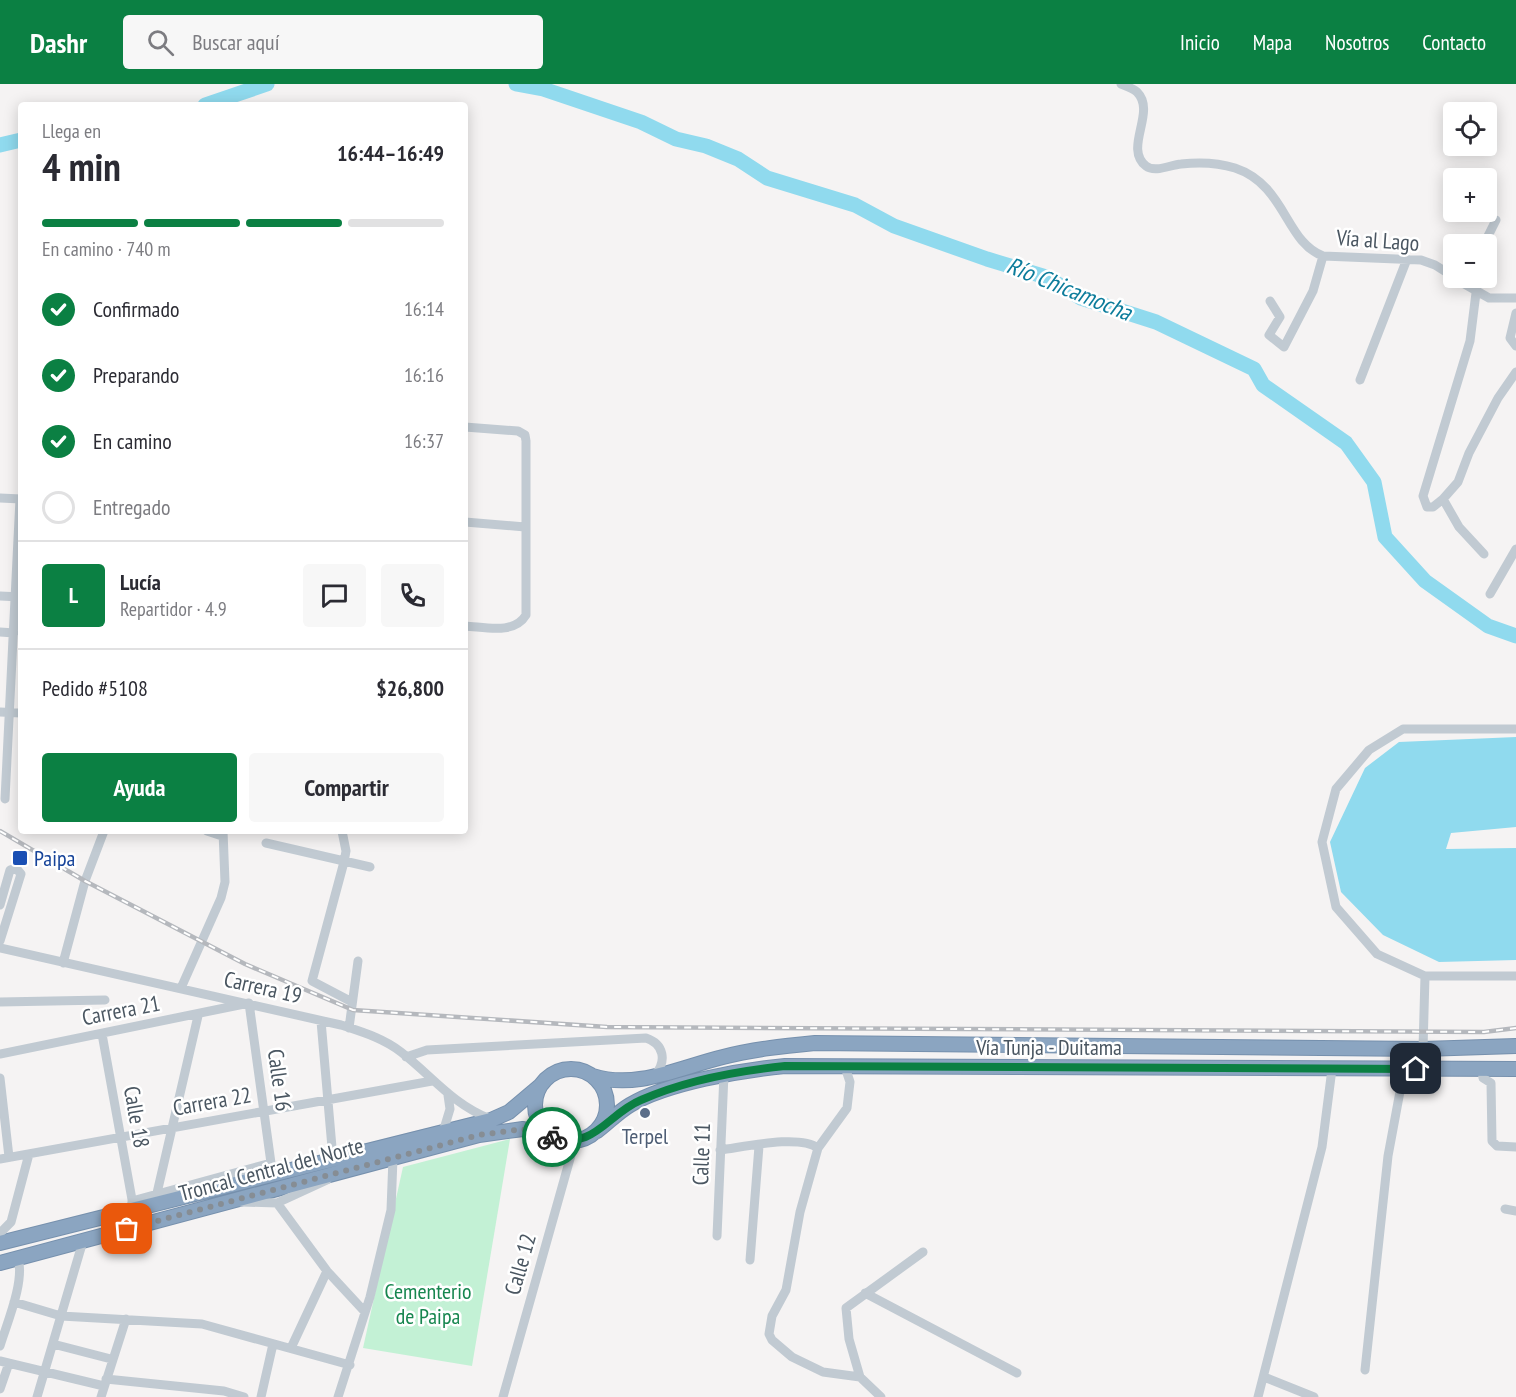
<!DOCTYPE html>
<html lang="es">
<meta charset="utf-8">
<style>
body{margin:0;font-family:"PT Sans Narrow",sans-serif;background:#f7f7f7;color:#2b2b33;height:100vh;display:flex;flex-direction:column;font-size:22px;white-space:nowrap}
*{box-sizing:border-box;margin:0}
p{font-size:20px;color:#7c7c81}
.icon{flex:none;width:33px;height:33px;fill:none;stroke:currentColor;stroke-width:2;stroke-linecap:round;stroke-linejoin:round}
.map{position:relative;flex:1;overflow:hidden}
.panel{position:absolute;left:18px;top:18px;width:450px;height:732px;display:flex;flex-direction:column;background:#fff;border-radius:6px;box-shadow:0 3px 15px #0003}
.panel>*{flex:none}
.controls{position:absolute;left:1443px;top:18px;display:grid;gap:12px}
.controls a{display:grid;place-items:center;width:54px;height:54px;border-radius:6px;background:#fff;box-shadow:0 3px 15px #0003;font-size:30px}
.pin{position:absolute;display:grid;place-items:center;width:51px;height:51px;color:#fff;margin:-26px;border-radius:12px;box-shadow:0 3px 9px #0006}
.courier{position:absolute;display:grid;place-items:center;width:60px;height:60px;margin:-30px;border:4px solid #0b8043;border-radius:50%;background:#fff;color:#222;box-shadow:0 2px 8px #0007}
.overview em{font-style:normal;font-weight:700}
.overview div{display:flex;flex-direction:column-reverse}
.overview{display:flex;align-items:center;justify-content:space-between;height:102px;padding:0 24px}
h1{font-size:39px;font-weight:700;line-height:45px}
.bar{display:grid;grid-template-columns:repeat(4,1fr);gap:9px 6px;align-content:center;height:72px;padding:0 24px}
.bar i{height:8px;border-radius:4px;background:#e1e1e2}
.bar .on{background:#0b8043}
.bar p{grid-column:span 4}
.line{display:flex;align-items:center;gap:15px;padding:0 24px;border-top:2px solid #e1e1e2}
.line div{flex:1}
.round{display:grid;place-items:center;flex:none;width:63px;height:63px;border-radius:6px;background:#f7f7f7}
ol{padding:0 24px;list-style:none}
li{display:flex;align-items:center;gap:18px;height:66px}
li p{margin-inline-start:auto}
li .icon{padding:6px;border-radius:50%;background:#0b8043;color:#fff;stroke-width:4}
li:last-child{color:#7c7c81}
li i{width:33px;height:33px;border:3px solid #e1e1e2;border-radius:50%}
.primary-button{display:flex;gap:12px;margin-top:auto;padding:12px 24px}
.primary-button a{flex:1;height:69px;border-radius:6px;background:#0b8043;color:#fff;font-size:24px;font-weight:700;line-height:69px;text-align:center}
.primary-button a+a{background:#f7f7f7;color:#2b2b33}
header{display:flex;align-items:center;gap:36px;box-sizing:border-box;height:84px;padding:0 30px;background:#0b8043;color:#fff}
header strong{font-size:28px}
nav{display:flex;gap:33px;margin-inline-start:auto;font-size:21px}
.search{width:420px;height:54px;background:#f7f7f7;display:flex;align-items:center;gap:15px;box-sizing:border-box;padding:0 21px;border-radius:6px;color:#7c7c81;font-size:22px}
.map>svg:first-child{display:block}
</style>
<header>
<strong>Dashr</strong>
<div class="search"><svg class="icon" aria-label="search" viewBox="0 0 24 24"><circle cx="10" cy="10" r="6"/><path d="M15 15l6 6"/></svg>Buscar aquí</div>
<nav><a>Inicio</a><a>Mapa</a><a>Nosotros</a><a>Contacto</a></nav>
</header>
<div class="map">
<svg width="1516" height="1313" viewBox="0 0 1516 1313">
<rect width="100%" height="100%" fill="#f5f3f3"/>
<path fill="#c3f1d5" d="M510 1055 472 1282 363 1264 403 1083Z"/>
<path fill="#90daee" d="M1516 653V743L1451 749 1446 765 1516 764V876L1439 878 1383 851 1341 808 1330 758 1365 684 1399 658Z"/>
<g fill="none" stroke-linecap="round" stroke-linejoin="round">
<path stroke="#90daee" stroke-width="15" d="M516 0 543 5 641 38 676 55 706 62 738 75 767 94 855 121 894 142 987 175 1046 193 1081 214 1156 238 1254 285 1263 301 1346 359 1374 398 1385 453 1425 497 1488 542 1516 552
M205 21 267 0
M0 61 21 56"/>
<defs>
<path id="highway" d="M535 1021a36 36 0 1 1 72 0a36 36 0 1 1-72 0Z
M593 992C636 1006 681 983 723 973 754 965 784 962 815 959L1423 965 1516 962
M597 1047C608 1039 618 1028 630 1021 666 999 742 986 785 982L1516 985
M0 1159 491 1036 509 1028 541 1001
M0 1179 479 1051 523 1045 554 1053"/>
</defs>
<use href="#highway" stroke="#7690ad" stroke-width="16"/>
<path stroke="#c1cad2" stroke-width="9" d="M1121 0C1126 2 1134 5 1137 8 1157 28 1123 64 1146 82 1155 89 1170 81 1181 80 1198 78 1219 79 1235 84 1286 101 1285 158 1323 172L1421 176 1435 181 1454 193
M1484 160 1496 136
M1454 194 1489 214H1516
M1270 217 1280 233 1269 251 1284 263 1313 207 1323 172
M1516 229 1510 254 1516 262
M1360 296 1407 175
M465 343 518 347 525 351 526 357V531C514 551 485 543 465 542
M0 414 21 415
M1443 415 1433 423H1427L1423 412 1470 257 1476 209
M465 438 525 443
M1484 470 1459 443 1443 415 1458 398 1469 369 1498 314 1516 288
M1490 510 1516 465
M0 512 21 513
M0 548 14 549
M0 628 21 629
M1516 645H1403L1369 666 1336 705 1322 758 1336 823 1377 870 1425 892H1516
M5 715 20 415
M207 747 222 752
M342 747 346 767 344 778 312 897 352 918
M266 759 370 783
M0 821 10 786 16 784 21 790 0 857
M0 864 341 941C362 948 383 954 401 968 432 992 451 1019 490 1035
M63 879 85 797 104 747
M181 904 221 814 225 798 223 747
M0 918 105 916
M321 937 333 1075
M349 944 358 877
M102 950 133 1121
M1423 965 1425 892
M0 970 249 919 271 1079 132 1117
M406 973 427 966 646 954C664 960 667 977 655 991
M845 983 850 998 847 1024 818 1064 800 1128 786 1206 772 1232 769 1250 772 1256 792 1273 823 1288 860 1293 881 1313
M1482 985 1483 994 1491 999 1492 1057 1497 1062 1516 1063
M0 994 9 1073
M443 1048 450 1025 448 1011
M720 1066C744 1063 799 1050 818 1064
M0 1075 432 997
M157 1109 198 932
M241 1118 277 1119 327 1096
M277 1119 327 1187 365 1228
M1505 1125 1516 1127
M0 1149 11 1138 29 1070
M717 1152 724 990
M750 1176 759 1062
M865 1209 1017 1289
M14 1218 61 1232 202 1240 350 1281
M53 1260 111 1275
M0 1262C7 1239 25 1197 18 1174
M291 1264 327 1187
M0 1277 104 1302
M1365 1286 1388 1072 1404 986
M860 1293 849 1255 846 1224 923 1168
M1264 1293 1314 1313
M106 1295 224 1307 244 1313
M0 1305 9 1279
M37 1313 83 1157
M101 1313 126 1235
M261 1313 273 1260
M338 1313 370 1213 391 1126 393 1074
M503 1313 575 1057
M1258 1313 1322 1063 1332 985"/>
<use href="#highway" stroke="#8ba5c1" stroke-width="14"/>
<defs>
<path id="rail" d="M0 747 85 797 245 880 353 926 607 943 1484 948 1516 944"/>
</defs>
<use href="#rail" stroke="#b5b8bd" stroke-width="4.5"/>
<use href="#rail" stroke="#fff" stroke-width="2" stroke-dasharray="7" stroke-linecap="butt"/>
</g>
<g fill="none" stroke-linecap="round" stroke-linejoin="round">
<path stroke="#868d94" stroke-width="6" stroke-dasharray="0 10.8" d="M127 1145 479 1051 523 1045 552 1053"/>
<path stroke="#0b8043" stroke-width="8" d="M552 1053C594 1067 607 1030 641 1016 686 996 736 987 785 982L1416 985"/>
</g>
<rect fill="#1a4fb4" stroke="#fff" stroke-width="2" x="12" y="766" width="16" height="16" rx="3"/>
<circle fill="#5c6f8a" stroke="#fff" stroke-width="2" cx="645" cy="1029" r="6"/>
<g text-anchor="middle" stroke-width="5" stroke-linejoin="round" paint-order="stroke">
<g font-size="22" fill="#4a5661" stroke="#fff">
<text transform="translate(1378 156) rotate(4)" y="8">Vía al Lago</text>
<text transform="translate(263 903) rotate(13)" y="8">Carrera 19</text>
<text transform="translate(121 926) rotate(-11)" y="8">Carrera 21</text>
<text x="1049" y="971">Vía Tunja - Duitama</text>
<text transform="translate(280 996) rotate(82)" y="8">Calle 16</text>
<text transform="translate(212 1017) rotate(-10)" y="8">Carrera 22</text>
<text transform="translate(137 1033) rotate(80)" y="8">Calle 18</text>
<text transform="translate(701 1070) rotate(-88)" y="8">Calle 11</text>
<text transform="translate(271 1085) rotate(-15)" y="8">Troncal Central del Norte</text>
<text transform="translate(520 1180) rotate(-74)" y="8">Calle 12</text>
</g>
<g font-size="22" fill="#164399" stroke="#fff" text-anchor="start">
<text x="34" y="782">Paipa</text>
</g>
<g font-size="22" fill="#4e5e75" stroke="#fff">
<text x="645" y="1060">Terpel</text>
</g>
<g font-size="22" fill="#17864f" stroke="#fff">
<text x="428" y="1215">Cementerio<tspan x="428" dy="25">de Paipa</tspan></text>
</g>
<g font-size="24" font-style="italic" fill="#0c7c9b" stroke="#fff">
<text transform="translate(1069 205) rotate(22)" y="8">Río Chicamocha</text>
</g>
</g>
</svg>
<div class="controls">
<a><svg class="icon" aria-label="locate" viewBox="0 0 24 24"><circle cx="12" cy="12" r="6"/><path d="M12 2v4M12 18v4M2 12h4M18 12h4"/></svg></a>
<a>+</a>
<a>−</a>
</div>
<div class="pin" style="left:127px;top:1145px;background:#ea580c"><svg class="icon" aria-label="bag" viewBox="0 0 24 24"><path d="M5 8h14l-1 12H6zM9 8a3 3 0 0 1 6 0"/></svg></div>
<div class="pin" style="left:1416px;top:985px;background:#1f2937"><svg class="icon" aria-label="home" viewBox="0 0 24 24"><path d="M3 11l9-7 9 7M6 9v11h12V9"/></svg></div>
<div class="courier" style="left:552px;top:1053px"><svg class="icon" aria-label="bike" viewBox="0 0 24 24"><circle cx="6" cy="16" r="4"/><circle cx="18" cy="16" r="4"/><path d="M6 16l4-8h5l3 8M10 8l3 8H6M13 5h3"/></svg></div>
<section class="panel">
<div class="overview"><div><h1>4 min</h1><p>Llega en</p></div><em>16:44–16:49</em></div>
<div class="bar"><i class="on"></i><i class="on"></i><i class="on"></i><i></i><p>En camino · 740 m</p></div>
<ol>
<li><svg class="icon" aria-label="check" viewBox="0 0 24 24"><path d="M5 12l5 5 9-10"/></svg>Confirmado<p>16:14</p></li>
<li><svg class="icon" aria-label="check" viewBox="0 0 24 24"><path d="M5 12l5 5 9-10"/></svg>Preparando<p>16:16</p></li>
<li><svg class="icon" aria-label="check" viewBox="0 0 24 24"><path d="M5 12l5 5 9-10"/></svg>En camino<p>16:37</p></li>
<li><i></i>Entregado</li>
</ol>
<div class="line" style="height:108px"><b class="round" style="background:#0b8043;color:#fff">L</b><div><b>Lucía</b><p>Repartidor · 4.9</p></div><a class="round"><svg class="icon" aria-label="chat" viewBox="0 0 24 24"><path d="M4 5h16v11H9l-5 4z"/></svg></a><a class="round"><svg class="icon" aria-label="phone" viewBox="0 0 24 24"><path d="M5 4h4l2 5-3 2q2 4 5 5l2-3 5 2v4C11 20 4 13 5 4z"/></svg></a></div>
<div class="line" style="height:78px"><div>Pedido #5108</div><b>$26,800</b></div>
<div class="primary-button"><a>Ayuda</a><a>Compartir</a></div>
</section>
</div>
